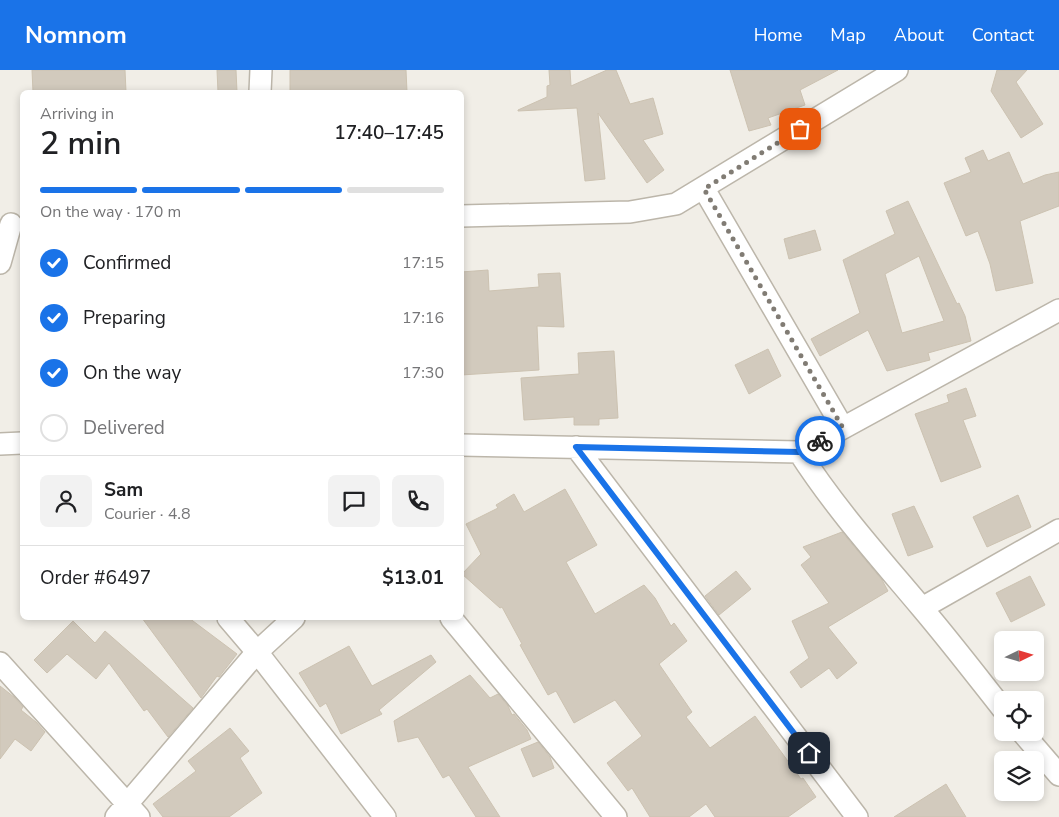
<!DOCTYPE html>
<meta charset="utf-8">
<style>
body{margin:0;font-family:"Nunito Sans",sans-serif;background:#f2f2f2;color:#202124;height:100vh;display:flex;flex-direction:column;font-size:19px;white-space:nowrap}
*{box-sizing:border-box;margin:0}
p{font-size:16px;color:#757577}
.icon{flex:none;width:28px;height:28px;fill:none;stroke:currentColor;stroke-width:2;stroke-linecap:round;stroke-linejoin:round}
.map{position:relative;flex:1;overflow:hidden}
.details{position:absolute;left:20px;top:20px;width:444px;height:530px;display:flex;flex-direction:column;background:#fff;border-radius:8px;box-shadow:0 2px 8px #0003}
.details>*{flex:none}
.needle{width:32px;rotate:85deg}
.tools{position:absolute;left:994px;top:561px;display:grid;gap:10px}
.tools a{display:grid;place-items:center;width:50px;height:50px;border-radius:8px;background:#fff;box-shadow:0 2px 8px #0003;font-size:25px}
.pin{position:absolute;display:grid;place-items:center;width:42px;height:42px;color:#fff;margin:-21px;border-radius:10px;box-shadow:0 2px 8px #0006}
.courier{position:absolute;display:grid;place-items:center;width:50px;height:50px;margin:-25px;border:4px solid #1a73e8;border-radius:50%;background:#fff;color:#222;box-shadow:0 1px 6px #0007}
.summary em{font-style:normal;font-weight:600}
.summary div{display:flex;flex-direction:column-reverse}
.summary{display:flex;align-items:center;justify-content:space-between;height:85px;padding:0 20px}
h1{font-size:32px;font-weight:600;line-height:38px}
.bar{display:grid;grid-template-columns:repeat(4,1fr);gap:8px 5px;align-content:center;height:60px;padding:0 20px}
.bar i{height:6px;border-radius:4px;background:#e0e0e0}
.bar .active{background:#1a73e8}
.bar p{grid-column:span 4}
.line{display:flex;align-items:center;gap:12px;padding:0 20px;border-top:1px solid #e0e0e0}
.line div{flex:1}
.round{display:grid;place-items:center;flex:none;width:52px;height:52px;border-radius:8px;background:#f2f2f2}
ol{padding:0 20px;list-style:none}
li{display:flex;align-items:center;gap:15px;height:55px}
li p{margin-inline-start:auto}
li .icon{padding:5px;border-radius:50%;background:#1a73e8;color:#fff;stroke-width:4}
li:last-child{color:#757577}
li i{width:28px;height:28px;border:2px solid #e0e0e0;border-radius:50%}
header{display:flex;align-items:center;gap:30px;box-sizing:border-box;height:70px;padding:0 25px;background:#1a73e8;color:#fff}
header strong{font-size:24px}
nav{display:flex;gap:28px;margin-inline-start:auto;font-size:18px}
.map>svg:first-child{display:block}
</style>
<header>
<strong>Nomnom</strong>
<nav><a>Home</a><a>Map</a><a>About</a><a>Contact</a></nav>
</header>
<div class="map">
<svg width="1059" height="747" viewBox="0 0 1059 747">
<rect width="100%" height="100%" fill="#f1eee7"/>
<path fill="#d2cabd" stroke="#ccc2b1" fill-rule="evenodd" d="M32 0H125L126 22H33Z
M217 0H236L237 22H218Z
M290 0H406L407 22H290Z
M549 0H570L571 16 607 0H616L630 34 653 28 663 64 643 70 664 100 647 113 598 43 605 109 585 111 577 38 518 41V40L547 27V16L550 15Z
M730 0H838L800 20 805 35 768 48 771 55 749 61Z
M997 0H1027L1016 12 1043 54 1021 68 991 21Z
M983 80 988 91 1009 82 1023 114 1045 105 1059 102V136L1020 151 1033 213 996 221 990 194 978 161 966 166 944 113 971 102 965 88Z
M908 131 957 234 959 233 965 246 971 271 928 283 930 290 887 301 868 260 820 286 811 269 860 243 843 190 895 164 886 141ZM919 186 944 251 902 263 885 204Z
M815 160 821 180 789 189 784 169Z
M488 200 489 221 539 217 538 204 560 203 564 257 537 256 539 300 461 305V202Z
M768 279 781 306 749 324 735 295Z
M614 281 618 348 599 349V355H574V347L524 350 521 308 579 304 578 283Z
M966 318 976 346 963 350 981 397 941 412 915 344 949 332 947 325Z
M565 419 597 475 566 492 595 544 644 515 655 528 671 556 674 553 687 571 659 594 692 642 686 647 710 678 755 646 801 709 803 708 816 727 788 747H715L706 734 689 747H650L632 718 628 721 607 693 642 666 615 630 574 653 556 621 548 625 520 575 522 574 502 537 500 538 462 504 481 484 466 454 498 438 496 435 514 424 524 442Z
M1018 425 1031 457 987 477 973 447Z
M914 436 933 477 908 486 892 444Z
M842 462 882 510 888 521 828 557 857 593 837 609 829 598 801 618 790 602 809 588 792 551 829 533 801 495 811 487 803 477Z
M736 501 751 519 719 545 705 526Z
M1030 506 1045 535 1011 552 996 523Z
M142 548H189L237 584 219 607 217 606 201 628Z
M73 551 95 573 105 561 193 638 168 667 147 639 144 641 109 593 96 609 67 584 47 603 34 590Z
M349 576 372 616 431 585 436 592 379 640 382 644 341 664 326 633 320 637 299 603Z
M470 605 490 628 498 624 508 636 512 645 514 644 527 660 531 669 468 697 500 747H476L449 705 443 708 418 667 398 672 394 651Z
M0 616 14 627 23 637 21 640 36 652 45 662 31 681 15 669 0 689Z
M230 658 249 681 240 688 262 723 229 747H163L153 734 196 701 188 691Z
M538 672 550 687 554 698 533 707 521 679Z
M946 714 966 747H894Z"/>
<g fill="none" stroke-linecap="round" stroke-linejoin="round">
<defs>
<path id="minor" d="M260 22 261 0
M704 119 843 358
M461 146 630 142 676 134 897 0
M0 193 11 154
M0 374 22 373
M461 375 799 382 1059 240
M576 377 857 747
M799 382C835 438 879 487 921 537 949 570 976 605 1002 638
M922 538 1059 460
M228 548 257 582 385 747
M451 548 616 747
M0 593 139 747
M1022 662 1059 705
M116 747 257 582 294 548"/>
</defs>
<use href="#minor" stroke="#bcb6aa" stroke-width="24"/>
<use href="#minor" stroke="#fff" stroke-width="21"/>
</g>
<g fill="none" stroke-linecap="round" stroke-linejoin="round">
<path stroke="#817c74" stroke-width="5" stroke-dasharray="0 9" d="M800 59 704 119 843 358 820 371"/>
<path stroke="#1a73e8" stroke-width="6" d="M809 683 576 377 799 382 820 371"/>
</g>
</svg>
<div class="tools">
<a><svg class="needle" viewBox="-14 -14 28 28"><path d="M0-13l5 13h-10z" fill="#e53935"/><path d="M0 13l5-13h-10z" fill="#757577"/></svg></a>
<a><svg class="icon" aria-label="locate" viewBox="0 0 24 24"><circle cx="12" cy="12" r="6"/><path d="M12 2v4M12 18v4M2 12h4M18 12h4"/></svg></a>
<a><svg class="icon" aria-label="layers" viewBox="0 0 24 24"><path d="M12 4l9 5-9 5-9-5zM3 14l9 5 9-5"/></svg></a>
</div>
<div class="pin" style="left:800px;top:59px;background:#ea580c"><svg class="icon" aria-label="bag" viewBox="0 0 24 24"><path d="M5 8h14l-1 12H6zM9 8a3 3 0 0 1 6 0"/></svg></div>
<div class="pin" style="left:809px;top:683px;background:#1f2937"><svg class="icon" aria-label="home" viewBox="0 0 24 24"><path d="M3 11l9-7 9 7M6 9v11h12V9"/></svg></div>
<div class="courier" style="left:820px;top:371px"><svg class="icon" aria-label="bike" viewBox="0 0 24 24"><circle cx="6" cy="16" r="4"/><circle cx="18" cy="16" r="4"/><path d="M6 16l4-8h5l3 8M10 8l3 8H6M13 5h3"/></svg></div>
<section class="details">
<div class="summary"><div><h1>2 min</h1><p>Arriving in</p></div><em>17:40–17:45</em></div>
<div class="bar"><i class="active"></i><i class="active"></i><i class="active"></i><i></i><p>On the way · 170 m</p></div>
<ol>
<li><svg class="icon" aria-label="check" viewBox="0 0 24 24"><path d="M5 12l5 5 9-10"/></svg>Confirmed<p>17:15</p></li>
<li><svg class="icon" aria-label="check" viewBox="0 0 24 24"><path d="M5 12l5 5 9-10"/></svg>Preparing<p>17:16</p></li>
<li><svg class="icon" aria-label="check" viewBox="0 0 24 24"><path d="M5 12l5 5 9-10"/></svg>On the way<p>17:30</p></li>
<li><i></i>Delivered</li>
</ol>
<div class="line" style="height:90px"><a class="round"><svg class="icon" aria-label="person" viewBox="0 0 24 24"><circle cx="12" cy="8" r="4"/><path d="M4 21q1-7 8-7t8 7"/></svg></a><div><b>Sam</b><p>Courier · 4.8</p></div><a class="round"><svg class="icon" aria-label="chat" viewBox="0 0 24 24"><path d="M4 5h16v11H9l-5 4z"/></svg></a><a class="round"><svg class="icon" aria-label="phone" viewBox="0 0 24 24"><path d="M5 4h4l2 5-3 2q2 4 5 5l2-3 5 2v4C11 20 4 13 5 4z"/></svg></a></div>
<div class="line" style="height:65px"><div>Order #6497</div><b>$13.01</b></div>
</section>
</div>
